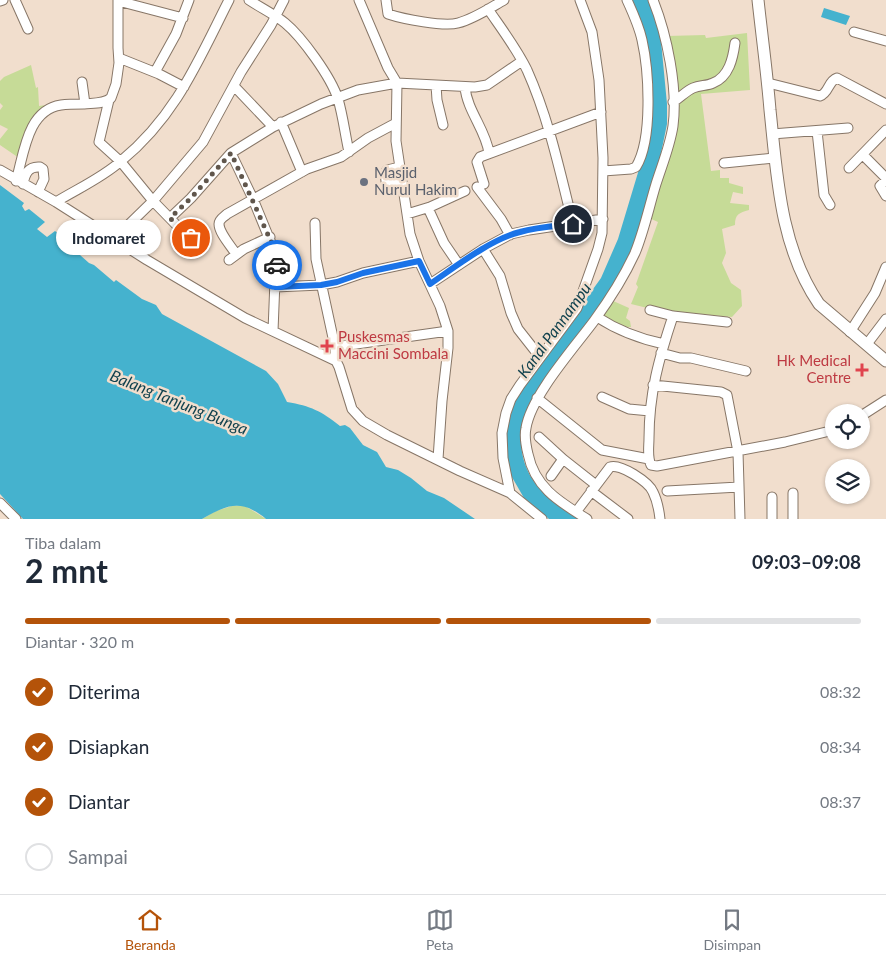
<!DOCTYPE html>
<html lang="id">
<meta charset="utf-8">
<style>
body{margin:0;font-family:Lato,sans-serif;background:#f2f2f3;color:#1f2937;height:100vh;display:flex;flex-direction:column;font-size:19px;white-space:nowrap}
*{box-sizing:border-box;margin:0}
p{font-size:16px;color:#747a83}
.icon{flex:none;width:28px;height:28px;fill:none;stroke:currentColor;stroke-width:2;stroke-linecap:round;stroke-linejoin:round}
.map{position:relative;height:519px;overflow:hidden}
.sheet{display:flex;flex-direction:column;background:#fff;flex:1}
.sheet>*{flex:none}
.buttons{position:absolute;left:825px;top:404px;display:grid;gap:10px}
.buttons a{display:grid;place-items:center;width:45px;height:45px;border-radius:50%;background:#fff;box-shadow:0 1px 4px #0004;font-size:25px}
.pin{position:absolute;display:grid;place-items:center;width:42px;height:42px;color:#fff;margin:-21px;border:2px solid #fff;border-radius:50%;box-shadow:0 1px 5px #0007}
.courier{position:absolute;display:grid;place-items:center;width:50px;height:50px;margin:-25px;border:4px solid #1a73e8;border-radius:50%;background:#fff;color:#222;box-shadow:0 1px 6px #0007}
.bubble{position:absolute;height:35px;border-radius:18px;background:#fff;box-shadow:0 1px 4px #0004;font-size:16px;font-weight:700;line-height:35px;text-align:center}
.overview em{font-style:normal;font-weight:700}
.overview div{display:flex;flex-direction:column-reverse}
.overview{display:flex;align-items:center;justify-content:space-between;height:85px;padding:0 25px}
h1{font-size:32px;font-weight:700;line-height:38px}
.bar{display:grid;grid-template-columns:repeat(4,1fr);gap:8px 5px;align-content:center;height:60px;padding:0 25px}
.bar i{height:6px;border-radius:4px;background:#e0e1e3}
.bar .current{background:#b45309}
.bar p{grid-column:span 4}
ol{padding:0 25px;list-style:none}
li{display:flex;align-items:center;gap:15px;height:55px}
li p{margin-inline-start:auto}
li .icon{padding:5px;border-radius:50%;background:#b45309;color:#fff;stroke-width:4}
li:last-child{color:#747a83}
li i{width:28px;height:28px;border:2px solid #e0e1e3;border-radius:50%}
.tab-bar{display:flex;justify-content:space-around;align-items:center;height:70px;border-top:1px solid #e0e1e3;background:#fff;font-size:14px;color:#747a83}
.tab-bar a{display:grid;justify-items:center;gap:2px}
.tab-bar .current{color:#b45309}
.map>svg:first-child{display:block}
</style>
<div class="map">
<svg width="886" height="519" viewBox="0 0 886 519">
<rect width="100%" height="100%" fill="#f1decd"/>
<path fill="#c6db97" d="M747 33 750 90 701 94 711 171 720 170V178H729V183L743 187V194L733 192 730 203 749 205V210C739 213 735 214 735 225L722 229 726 253 722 263 731 283 741 290 742 306 732 317 679 312 676 315 631 304 638 287 636 284 658 222 649 218 678 120 667 36 705 35 706 38Z
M31 65 36 88 38 87 39 106 46 105 47 109 30 121 19 158 0 145V139L8 129 0 125V110L3 106 0 103V81L4 77Z
M611 300 629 308 626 318 630 321 631 327C619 328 611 322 601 315Z
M232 506H245L266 519H202L216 511Z"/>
<path fill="#45b2ce" d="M630 0H649L655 12 661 41 667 104V124L659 163 643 223 623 274 522 428C522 436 521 444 522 452 527 484 552 503 578 519H549L524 498 509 472 505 438 515 398 601 278 618 239 643 156 649 96Z
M824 8 850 16 846 25 821 17Z
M0 185 24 203 22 206 25 211 29 209 45 222 37 229 47 237 55 231 65 239 64 243 67 246 71 245 82 253 80 255 89 263 94 265 114 282 116 280 142 299 156 305 162 314 266 371 278 384 287 402C311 406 321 411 340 426L345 425 350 428 363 445 377 452 386 467 398 470 411 478 427 491 444 498 475 519H266C242 499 228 504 202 519H23L0 494Z"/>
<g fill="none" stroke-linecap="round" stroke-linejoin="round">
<defs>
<path id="minor" d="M15 0 28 29
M249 0C261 8 274 14 285 23 302 37 331 77 338 99 343 116 345 134 349 152
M359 0 388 68 397 83 396 141 410 234 419 261 440 306 448 331V348L442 401 438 459
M386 0 388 14C403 19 444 27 458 23 474 19 490 8 504 0
M0 1 3 0
M118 1 183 18
M488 9C501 28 517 49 527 70 549 119 560 172 573 224
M854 32 886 41
M119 58 159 74 184 87
M155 72 176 34 189 0
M82 82 85 104
M768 83 820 96C829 93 828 81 837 78L886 104
M436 85 437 100 443 125
M234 86 273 127
M465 87C467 111 486 130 489 153
M109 100 99 142 121 162 153 201 193 242
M673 102C680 98 686 91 693 88 700 85 707 86 713 83 729 77 733 58 735 43
M281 122 302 172
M817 131 824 195 830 205
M772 134 848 128
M231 153 253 199 276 255 273 331
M863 155 886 178
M724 163 774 158
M400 167 387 170 385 173 386 181 402 182
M849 168 886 130
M0 170 56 202 147 260 245 318 336 361 339 367 352 409 363 421 387 435 460 471 510 493 542 519
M603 171 631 169 636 167C653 139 649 71 642 40 639 26 633 13 627 0
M886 180 880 186 886 196
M16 181C24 154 27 110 61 105 68 104 77 104 84 104 93 103 104 104 111 98L116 84 119 63 118 48V0
M23 184C25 174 28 166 40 167L43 169 44 179 38 192
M484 184 477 162 480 157 601 112
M477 187 501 219 510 235
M56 202C77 189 102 178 121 161 176 116 198 61 229 0
M428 208 444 243 459 265
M407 214 430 207 465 191
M170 218 191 198 231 153 273 127 321 104 358 90 397 83 475 87 487 85 522 61
M315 223 316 259 335 347 336 361
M113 240 153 201 203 142 241 72 271 25 284 0
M483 249 500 276 511 313 518 329 540 357
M236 254C231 246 219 233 219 224 219 219 224 217 227 214L307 169 341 157 368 138 396 123
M229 260 244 249 270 237
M430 284 483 249 511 234 529 230 603 219
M275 287 321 285 337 282 363 273 419 261
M650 310 673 316 727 322
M673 316C659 358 649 394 649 438 649 447 647 457 651 465L657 466 785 442 834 430
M597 317C617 330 640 339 664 344
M850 332 875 293 886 267
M867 344 886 319
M335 347 448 331
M661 353 680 358H691L746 371
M653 385 721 392 727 395 738 452 740 519
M602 397 629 409 650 411
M537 398 602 450 649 459
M861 416 886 400
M539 437 563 459 596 485
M551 476 563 459
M591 491 628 519
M667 491 739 487
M510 493 503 458 502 433 506 413 511 399 520 385 577 308 598 249 602 233 603 158 599 80 592 32 580 0
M793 493V519
M772 497V519
M0 503 16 519
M579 508 610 467C620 463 649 482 653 492 657 500 659 510 660 519
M587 519C560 502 535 488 528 454 526 446 524 437 526 428 531 396 574 348 594 321 610 299 624 277 635 253 644 231 649 207 656 184 662 165 670 146 673 126 678 88 667 35 653 0"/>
<path id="major" d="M758 0C762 37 767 73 770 110 777 176 780 247 819 304L886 361"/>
</defs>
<use href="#minor" stroke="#877667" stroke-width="11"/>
<use href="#major" stroke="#877667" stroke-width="13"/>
<use href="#minor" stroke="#fff" stroke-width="9"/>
<use href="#major" stroke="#fff" stroke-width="11"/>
</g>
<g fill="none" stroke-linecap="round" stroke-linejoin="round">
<path stroke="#60564c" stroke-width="5" stroke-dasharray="0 9" d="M191 238 170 218 191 198 231 153 274 248 277 265"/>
<path stroke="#1a73e8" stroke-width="6" d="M277 265 276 287 321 285 337 282 363 273 419 261 430 284C455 267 491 239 520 232 537 227 556 226 573 224"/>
</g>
<circle fill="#6b7280" stroke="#f1decd" stroke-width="2" cx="364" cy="182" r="5"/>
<g fill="#e0444e" stroke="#f1decd" stroke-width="2">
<path d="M324.5 338.5h5v5h5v5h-5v5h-5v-5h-5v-5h5z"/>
<path d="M859.5 362.5h5v5h5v5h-5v5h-5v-5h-5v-5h5z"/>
</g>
<g text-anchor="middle" stroke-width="5" stroke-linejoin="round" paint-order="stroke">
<g font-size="15" fill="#5b616d" stroke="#f1decd" text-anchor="start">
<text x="374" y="178">Masjid<tspan x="374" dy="17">Nurul Hakim</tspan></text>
</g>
<g font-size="15" fill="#be3a42" stroke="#f1decd" text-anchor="start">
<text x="338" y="342">Puskesmas<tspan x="338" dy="17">Maccini Sombala</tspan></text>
<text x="851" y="366" text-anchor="end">Hk Medical<tspan x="851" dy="17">Centre</tspan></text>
</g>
<g font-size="16" font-style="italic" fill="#11424e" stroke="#f1decd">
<text transform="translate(554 330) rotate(-54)" y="6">Kanal Pannampu</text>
<text transform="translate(179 402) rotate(22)" y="6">Balang Tanjung Bunga</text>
</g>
</g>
</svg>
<div class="buttons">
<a><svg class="icon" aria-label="locate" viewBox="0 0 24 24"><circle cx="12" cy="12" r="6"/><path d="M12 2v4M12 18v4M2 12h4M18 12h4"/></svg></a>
<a><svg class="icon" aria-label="layers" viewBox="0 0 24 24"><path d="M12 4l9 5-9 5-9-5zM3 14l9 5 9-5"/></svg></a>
</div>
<div class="pin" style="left:191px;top:238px;background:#ea580c"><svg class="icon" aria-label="bag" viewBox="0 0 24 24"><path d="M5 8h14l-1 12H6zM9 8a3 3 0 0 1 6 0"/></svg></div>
<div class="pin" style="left:573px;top:224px;background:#1f2937"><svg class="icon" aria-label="home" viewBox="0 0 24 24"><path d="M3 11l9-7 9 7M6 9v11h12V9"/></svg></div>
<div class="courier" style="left:277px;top:265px"><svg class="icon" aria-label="car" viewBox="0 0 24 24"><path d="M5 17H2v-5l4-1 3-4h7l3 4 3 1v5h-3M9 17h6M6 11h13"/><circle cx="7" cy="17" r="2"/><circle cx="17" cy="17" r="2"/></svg></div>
<div class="bubble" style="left:56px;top:220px;width:105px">Indomaret</div>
</div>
<section class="sheet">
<div class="overview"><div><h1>2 mnt</h1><p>Tiba dalam</p></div><em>09:03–09:08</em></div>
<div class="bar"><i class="current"></i><i class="current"></i><i class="current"></i><i></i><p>Diantar · 320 m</p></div>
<ol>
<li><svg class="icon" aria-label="check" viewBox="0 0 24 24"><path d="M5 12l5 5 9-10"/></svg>Diterima<p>08:32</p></li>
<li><svg class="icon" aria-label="check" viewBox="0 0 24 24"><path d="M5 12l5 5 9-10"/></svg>Disiapkan<p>08:34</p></li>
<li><svg class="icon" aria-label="check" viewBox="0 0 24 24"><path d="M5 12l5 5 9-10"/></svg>Diantar<p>08:37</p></li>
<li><i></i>Sampai</li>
</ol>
</section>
<nav class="tab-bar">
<a class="current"><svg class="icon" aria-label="home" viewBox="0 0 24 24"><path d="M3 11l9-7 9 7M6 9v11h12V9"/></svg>Beranda</a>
<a><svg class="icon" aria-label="map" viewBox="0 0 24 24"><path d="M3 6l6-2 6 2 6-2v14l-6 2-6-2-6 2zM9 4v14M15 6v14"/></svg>Peta</a>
<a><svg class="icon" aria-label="saved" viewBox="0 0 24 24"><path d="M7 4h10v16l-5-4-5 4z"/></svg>Disimpan</a>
</nav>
